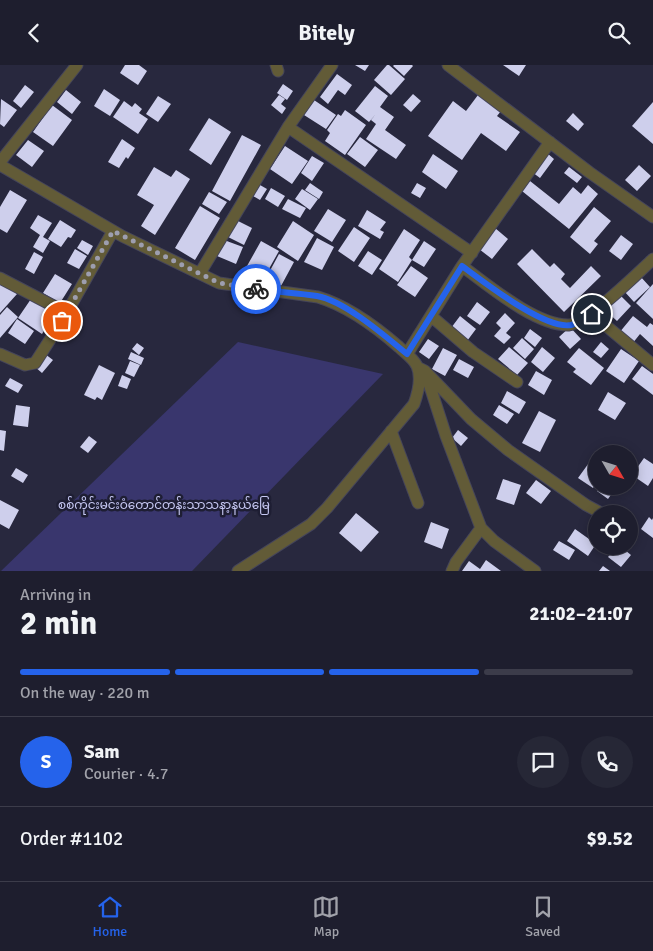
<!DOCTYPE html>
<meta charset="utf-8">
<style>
body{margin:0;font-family:Signika,"Noto Sans Myanmar",sans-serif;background:#262736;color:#f1f3f6;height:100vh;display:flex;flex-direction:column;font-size:19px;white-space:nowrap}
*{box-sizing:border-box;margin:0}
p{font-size:16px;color:#a1a2aa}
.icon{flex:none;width:28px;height:28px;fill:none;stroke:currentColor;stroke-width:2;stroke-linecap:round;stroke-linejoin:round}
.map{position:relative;height:506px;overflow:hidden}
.panel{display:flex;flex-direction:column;background:#1e1e2e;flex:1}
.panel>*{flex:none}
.needle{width:32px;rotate:129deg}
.fabs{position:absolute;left:588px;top:380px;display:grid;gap:10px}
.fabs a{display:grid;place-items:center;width:50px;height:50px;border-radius:50%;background:#1e1e2e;box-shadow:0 2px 12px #0003,0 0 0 1px #3c3c4a;font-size:25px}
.pin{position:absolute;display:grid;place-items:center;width:42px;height:42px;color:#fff;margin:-21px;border:2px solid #fff;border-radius:50%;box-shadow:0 1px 5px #0007}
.courier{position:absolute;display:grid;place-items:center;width:50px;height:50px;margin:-25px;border:4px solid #2563eb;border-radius:50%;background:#fff;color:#222;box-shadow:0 1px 6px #0007}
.headline em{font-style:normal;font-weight:700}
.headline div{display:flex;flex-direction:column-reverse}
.headline{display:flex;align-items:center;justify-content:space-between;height:85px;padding:0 20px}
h1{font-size:32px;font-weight:700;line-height:38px}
.bar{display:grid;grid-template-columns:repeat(4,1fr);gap:8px 5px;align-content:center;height:60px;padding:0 20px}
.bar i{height:6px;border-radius:4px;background:#3c3c4a}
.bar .on{background:#2563eb}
.bar p{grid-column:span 4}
.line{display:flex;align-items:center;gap:12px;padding:0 20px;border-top:1px solid #3c3c4a}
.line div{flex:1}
.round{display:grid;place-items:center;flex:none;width:52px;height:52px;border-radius:26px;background:#262736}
header{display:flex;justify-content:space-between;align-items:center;height:65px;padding:0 20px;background:#1e1e2e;font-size:22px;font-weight:700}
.menu{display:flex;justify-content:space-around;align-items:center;height:70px;border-top:1px solid #3c3c4a;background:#1e1e2e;font-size:14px;color:#a1a2aa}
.menu a{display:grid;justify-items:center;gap:2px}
.menu .on{color:#2563eb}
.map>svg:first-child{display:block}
</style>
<header><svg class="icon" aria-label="back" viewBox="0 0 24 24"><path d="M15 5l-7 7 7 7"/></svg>Bitely<svg class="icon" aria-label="search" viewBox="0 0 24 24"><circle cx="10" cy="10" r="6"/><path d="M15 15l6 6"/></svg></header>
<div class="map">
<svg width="653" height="506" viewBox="0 0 653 506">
<rect width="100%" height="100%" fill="#28283e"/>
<path fill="#39366d" d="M238 277 383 309 192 506H1Z"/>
<path fill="#cecfec" d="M125 0H139L147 6 138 20 120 8Z
M355 0H369L365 6Z
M387 0H389L405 14 391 30 374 15Z
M394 0H412L413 1 404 11 393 1Z
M503 0H526L519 11Z
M337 9 352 20 345 30 338 25 328 39 320 32Z
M283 19 293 26 287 35 277 28Z
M25 20 34 27 21 43 13 36Z
M375 21 388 31 380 42 394 52 385 65 406 80 396 94 366 74 376 59 371 55 376 49 369 57 355 46Z
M104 24 120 35 110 51 94 41Z
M66 25 81 37 72 49 57 37Z
M413 29 421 36 411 47 403 40Z
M279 30 285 34 281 39 286 43 282 49 271 40Z
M478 30 501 46 497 51 520 67 506 86 481 68 462 95 428 71 453 36 466 46Z
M158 31 171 39 158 57 146 49Z
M1 34 17 45 4 62 0 59Z
M314 35 336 50 326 64 304 50Z
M124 36 132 42 135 38 142 44 139 48 148 54 138 69 113 52Z
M653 37V79L632 61Z
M52 40 72 55 53 81 33 67Z
M345 45 366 60 345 90 325 76 330 68 327 65 338 49 341 51Z
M573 48 584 59 578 66 566 56Z
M209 53 231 67 211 100 189 85Z
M242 70 261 80 230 136 212 126Z
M360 72 378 85 365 102 347 89Z
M122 74 135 83 128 94 126 92 119 103 108 97Z
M28 75 44 86 32 102 16 90Z
M285 81 308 96 292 119 270 104Z
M547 88 554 94 540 113 532 107Z
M433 89 458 106 446 124 422 107Z
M312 91 324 98 312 116 301 108Z
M639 100 651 111 637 126 625 115Z
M154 102 171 112 176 105 190 114 155 170 141 161 154 140 137 130Z
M569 102 582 112 577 118 564 108Z
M530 116 559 139 573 122 581 129 588 120 598 129 569 164 522 126Z
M310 118 323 127 319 134 305 125Z
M417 118 426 123 420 133 411 128Z
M260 120 267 124 260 135 253 131Z
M271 123 285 131 278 142 265 134Z
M302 124 318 134 310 145 295 134Z
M10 125 27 135 7 168 0 164V142Z
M209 127 227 137 219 149 202 139Z
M288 134 306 143 300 153 282 144Z
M200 141 220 153 195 195 175 183Z
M594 142 611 156 594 176 598 179 590 189 570 172Z
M328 144 346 155 332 177 314 166Z
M367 145 386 157 380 165 384 167 380 174 358 161Z
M38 150 52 158 43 172 50 176 43 188 33 182 40 170 30 163Z
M60 155 76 165 71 173 68 172 61 182 48 174Z
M236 155 252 163 244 180 228 172Z
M293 156 314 170 298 196 277 182Z
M354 162 370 173 354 197 338 186Z
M495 163 508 174 492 194 479 184Z
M404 164 420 175 409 192 412 195 398 217 379 204Z
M621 170 633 179 621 195 609 186Z
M317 173 334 182 322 205 304 197Z
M82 175 93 181 88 190 77 183Z
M224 175 243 182 236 199 217 191Z
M261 176 279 186 265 211 247 201Z
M424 176 436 184 424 202 412 195Z
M75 184 87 191 79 204 67 198Z
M532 184 550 202 554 198 565 209 561 214 570 223 591 201 601 211 564 247 517 199Z
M368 186 382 195 372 210 358 201Z
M34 187 43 192 34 209 25 204Z
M279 189 294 197 281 221 266 213Z
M411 201 428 213 415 232 397 220Z
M55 209 72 219 60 238 43 228Z
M640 211 650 222 634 237 624 226Z
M2 216 17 229 0 248V218Z
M653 219V254L636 238Z
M619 229 631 241 617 256 604 244Z
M33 231 57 246 42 269 18 253Z
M477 237 490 247 480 260 467 251Z
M7 242 18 252 0 273V250Z
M505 248 515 258 506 268 511 272 504 279 494 271 501 263 496 258Z
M460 251 476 264 467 276 451 263Z
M633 251 647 262 650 258 653 260V281L640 269 632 279 619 268Z
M17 254 34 266 25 279 8 268Z
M570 262 581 274 570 284 559 272Z
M530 264 542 273 535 282 524 273Z
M522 273 534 284 525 294 513 283Z
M428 274 439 281 429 294 419 287Z
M601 277 609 284 601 293 593 287Z
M137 278 144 283 139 290 132 284Z
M509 282 528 298 517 310 498 294Z
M542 282 555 293 543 307 531 297Z
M443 283 457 290 445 311 432 304Z
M579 283 604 303 591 320 573 307 576 304 567 297Z
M621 284 639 296 624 318 606 306Z
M131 287 144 293 141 300 128 294Z
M45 289 53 295 42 308 34 301Z
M459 294 474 302 468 313 453 305Z
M130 296 140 300 134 312 125 308Z
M99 300 115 308 102 335 97 332 95 335 84 330Z
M642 301 653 309V330L632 314Z
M536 306 552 315 544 330 528 320Z
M122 310 131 314 127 324 118 321Z
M10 313 23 320 18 328 5 321Z
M507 326 526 337 519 349 501 338Z
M608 327 626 338 615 355 598 345Z
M16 340 30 342 28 362 13 360Z
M499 340 514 349 507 359 493 350Z
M539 346 556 355 540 387 522 378Z
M0 365 6 366 4 386 0 385Z
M458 365 468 373 461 381 452 373Z
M89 371 97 377 88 388 80 382Z
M644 393 653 399V413L648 421 632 410Z
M591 395 596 399V418L593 423 578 413Z
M16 403 28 410 23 418 11 411Z
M503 414 521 420 514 440 496 434Z
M536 415 551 426 541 439 526 428Z
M601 421H617L608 434 597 426Z
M0 435 19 445 9 464 0 459Z
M356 448 379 467 361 487 339 468Z
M649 452 652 455 653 453V473L641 464Z
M431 457 449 464 442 484 424 477Z
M575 464 596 479 588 491 567 476Z
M559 476 575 485 569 495 553 485Z
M617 481H620L631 490 621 502 608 492Z
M486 495 501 506H462L469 496 480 504Z
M603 501 610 506H599Z"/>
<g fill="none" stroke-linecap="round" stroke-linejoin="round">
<defs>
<path id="minor" d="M276 0 278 6
M448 0 589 107 653 152
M288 62 472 188
M0 97 77 0
M0 100 122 171 219 218 318 232C348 241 375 261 399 282 405 288 413 293 417 301 422 313 418 328 414 339L327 443 311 459 238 506
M462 201C488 220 536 261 569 260 586 259 638 208 653 194
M200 208 288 62 332 0
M0 213 67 248
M592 249 653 300
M431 251 473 287 517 317
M0 289 25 300 35 298 62 256 113 166
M407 289 462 201 550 77
M419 303 425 306 446 371 481 463 494 476 535 506
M426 307 471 354 508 385 586 440 603 449
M391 366 418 438
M452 506 456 497 481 463"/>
</defs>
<use href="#minor" stroke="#45455a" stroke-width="13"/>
<use href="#minor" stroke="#625b37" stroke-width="11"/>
</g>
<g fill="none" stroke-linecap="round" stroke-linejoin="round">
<path stroke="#9d9eaf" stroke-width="5" stroke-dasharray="0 9" d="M62 256 113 166 219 218 256 224"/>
<path stroke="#2563eb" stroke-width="6" d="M256 224C276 227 297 228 317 231 345 236 385 271 407 289L462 201C484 217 545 265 571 260 578 258 586 252 592 249"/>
</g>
<g text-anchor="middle" stroke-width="5" stroke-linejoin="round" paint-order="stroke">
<g font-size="12" fill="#c7c9f4" stroke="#1e1e33">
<text x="164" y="444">စစ်ကိုင်းမင်းဝံတောင်တန်းသာသနာ့နယ်မြေ</text>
</g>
</g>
</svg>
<div class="fabs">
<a><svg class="needle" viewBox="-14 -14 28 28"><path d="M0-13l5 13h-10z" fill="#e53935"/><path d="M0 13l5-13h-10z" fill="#a1a2aa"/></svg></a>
<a><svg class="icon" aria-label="locate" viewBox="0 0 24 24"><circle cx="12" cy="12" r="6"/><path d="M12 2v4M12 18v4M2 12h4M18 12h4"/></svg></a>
</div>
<div class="pin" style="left:62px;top:256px;background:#ea580c"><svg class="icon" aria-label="bag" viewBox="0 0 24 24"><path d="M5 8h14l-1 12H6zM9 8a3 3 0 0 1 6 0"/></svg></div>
<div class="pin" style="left:592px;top:249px;background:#1f2937"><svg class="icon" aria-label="home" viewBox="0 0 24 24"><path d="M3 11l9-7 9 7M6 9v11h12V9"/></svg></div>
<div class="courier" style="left:256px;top:224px"><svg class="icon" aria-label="bike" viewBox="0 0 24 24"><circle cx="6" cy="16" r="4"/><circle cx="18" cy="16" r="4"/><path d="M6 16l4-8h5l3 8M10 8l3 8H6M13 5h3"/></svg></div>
</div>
<section class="panel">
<div class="headline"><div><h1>2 min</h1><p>Arriving in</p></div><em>21:02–21:07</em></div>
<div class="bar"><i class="on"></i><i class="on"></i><i class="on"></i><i></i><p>On the way · 220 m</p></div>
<div class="line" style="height:90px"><b class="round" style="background:#2563eb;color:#fff">S</b><div><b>Sam</b><p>Courier · 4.7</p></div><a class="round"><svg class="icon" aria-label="chat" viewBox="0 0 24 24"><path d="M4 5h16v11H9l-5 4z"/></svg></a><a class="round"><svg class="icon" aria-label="phone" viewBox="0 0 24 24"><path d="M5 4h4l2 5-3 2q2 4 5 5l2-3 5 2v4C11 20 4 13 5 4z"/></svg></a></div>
<div class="line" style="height:65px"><div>Order #1102</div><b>$9.52</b></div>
</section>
<nav class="menu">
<a class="on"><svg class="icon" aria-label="home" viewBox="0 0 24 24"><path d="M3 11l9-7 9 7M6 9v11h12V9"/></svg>Home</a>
<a><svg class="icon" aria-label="map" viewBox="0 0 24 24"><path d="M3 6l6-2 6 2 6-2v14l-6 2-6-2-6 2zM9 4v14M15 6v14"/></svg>Map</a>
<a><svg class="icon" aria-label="saved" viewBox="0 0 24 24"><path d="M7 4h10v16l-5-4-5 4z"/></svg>Saved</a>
</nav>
